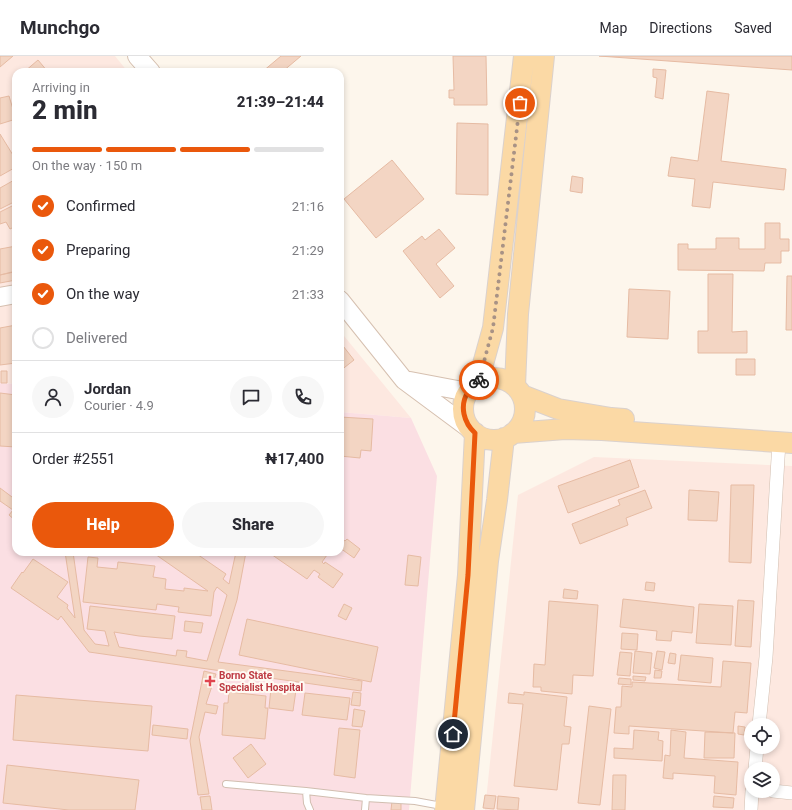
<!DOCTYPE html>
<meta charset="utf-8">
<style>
body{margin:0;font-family:Roboto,sans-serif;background:#f7f7f7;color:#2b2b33;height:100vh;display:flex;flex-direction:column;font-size:15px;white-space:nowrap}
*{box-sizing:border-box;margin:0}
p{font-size:13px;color:#7c7c81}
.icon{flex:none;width:22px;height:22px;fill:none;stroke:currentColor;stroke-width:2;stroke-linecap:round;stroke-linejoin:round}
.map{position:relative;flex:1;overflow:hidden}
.side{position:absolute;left:12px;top:12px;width:332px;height:488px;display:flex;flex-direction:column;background:#fff;border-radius:12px;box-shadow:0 2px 6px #0003}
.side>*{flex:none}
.fabs{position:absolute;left:744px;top:662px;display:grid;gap:8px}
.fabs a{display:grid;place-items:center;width:36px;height:36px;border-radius:50%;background:#fff;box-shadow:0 2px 6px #0003;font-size:20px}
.pin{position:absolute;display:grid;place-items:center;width:34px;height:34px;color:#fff;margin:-17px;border:2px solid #fff;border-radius:50%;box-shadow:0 1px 4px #0007}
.courier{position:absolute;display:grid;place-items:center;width:40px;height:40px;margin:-20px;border:3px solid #ea580c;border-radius:50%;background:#fff;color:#222;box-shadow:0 1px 5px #0007}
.headline em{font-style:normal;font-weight:800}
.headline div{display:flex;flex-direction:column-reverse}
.headline{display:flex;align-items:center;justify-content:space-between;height:68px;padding:0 20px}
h1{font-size:26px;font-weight:800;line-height:30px}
.bar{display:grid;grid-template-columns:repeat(4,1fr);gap:6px 4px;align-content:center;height:48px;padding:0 20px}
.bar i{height:5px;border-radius:3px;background:#e1e1e2}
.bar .active{background:#ea580c}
.bar p{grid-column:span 4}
.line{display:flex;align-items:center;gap:10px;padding:0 20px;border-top:1px solid #e1e1e2}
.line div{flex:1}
.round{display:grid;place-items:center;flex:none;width:42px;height:42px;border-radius:21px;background:#f7f7f7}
ol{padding:0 20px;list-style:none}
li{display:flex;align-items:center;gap:12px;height:44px}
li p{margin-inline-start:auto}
li .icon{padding:4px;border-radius:50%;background:#ea580c;color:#fff;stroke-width:4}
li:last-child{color:#7c7c81}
li i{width:22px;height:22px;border:2px solid #e1e1e2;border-radius:50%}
.action{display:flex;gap:8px;margin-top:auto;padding:8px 20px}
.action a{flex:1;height:46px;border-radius:24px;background:#ea580c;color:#fff;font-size:16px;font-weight:800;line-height:46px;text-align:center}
.action a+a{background:#f7f7f7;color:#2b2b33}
header{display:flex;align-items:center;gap:24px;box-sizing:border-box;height:56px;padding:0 20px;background:#fff;border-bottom:1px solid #e1e1e2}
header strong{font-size:19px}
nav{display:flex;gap:22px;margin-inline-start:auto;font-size:14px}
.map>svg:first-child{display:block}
</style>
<header>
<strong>Munchgo</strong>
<nav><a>Map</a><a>Directions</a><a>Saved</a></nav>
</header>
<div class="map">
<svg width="792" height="754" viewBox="0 0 792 754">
<rect width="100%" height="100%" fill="#fdf6ec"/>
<path fill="#fde8e0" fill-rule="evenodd" d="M0 0H115L128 16H16V328L0 327Z
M340 275 411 362 340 356Z
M594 401 792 410V754H485L518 439ZM751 669H773V691H751ZM751 713H773V735H751Z"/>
<path fill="#fbdfe3" d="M0 327 16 328V496H340V356L411 362 437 420 409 754H0Z"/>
<path fill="#f3d5c3" stroke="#e6bba3" d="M0 0H13L0 11Z
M281 0H301L282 16H262Z
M453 0H486L487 49H454V42H449V34H454Z
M599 0H792V14Z
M38 4 48 16H24Z
M653 13 666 14 663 43 655 41 657 22 653 21Z
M707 35 729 38 721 105 786 113 784 134 713 126 710 152 692 150 695 123 668 120 671 101 698 105Z
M9 40 16 63 0 68V42Z
M457 67 488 68V139L456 138Z
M0 78 16 104V111L0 120Z
M392 104 424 143 376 182 344 143Z
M572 120 583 122 582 137 570 135Z
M16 123V145L0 153V132Z
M16 148V170L10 173 6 166 0 168V156Z
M765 167H780V183H789V195H781V207H765L764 215 678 214V188H688V193H716V182H739V193H765Z
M439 173 455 192 436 208 454 230 440 242 403 195 422 180 425 184Z
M16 190V215L0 219V193Z
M14 216 16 224 0 227V219Z
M708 218H733L732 276 747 275V297H698V275H708Z
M787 220H792V274H786Z
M629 233 670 235 668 283 627 281Z
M16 269V307L0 309V272Z
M340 286 354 304 340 315Z
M736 303H755V319H736Z
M1 315H7V327H1Z
M0 337 16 339V391L0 390Z
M340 361 373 363 371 395 361 394 360 402 340 400Z
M630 404 639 431 568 457 558 430Z
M731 429H754L751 507 729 506Z
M0 432 16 444V465L9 459 13 454 0 445Z
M645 434 652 452 626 462 628 469 580 488 572 468 620 449 618 444Z
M689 434 719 436 717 465 688 464Z
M340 481 345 485 347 483 360 493 354 502 340 492Z
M65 496H73L84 574 95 588 109 590 105 575 87 573 90 550 175 560 172 583 139 580 114 576 119 591 176 600 177 594 187 595 186 601 207 605 227 539 217 531 214 536 211 560 178 556 179 551 157 548 156 554 83 546 88 501 98 502 97 511 117 513 118 506 155 510 153 521 166 523 165 533 184 535V532L208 535 152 496H194L226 518 223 523 229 528 236 496H246L237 544 218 606 362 625 361 635 89 596 61 560 58 564 11 532 22 516 23 517 33 503 68 526 57 541 68 549 67 552 75 562Z
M268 496H322L327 499 322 506 324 508 325 506 343 518 333 532 318 521 320 518 314 514 307 523Z
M408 499 421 501 418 530 405 529Z
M646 526 655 527 654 535 645 534Z
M564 533 578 535 577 543 563 542Z
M623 543 694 551 692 577 672 575 671 585 656 584 657 575 620 571Z
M738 544 754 545 751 591 735 590Z
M549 545 598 549 593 620 573 619 572 638 541 635V631H533L534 608 545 609Z
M344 548 352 552 346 564 338 560Z
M699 548 733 550 731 589 696 587Z
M247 563 378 591 371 626 239 599Z
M185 565 203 567 201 577 184 575Z
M622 577 638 578 637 594 621 593Z
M635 595 652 597 650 618 633 617Z
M657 595 665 596 662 614 654 612Z
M620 596 632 597 630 620 617 619Z
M670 597 676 598 675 608 668 607Z
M681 599 713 602 711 627 678 624Z
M723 605 751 607 747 657 735 656 733 677 629 670V678L614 677 616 651H621L622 630 632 631V626L721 631Z
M655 614 662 615 661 622H654Z
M204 615 216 618 206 648 218 650 216 658 205 656 199 681 209 738 198 739 190 685Z
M633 620 646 621 645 625 633 624Z
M619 622 631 623V629L618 628Z
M271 632 296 634 293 655 269 652Z
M229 636 266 640 265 652H268L265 683 222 679 224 647H228Z
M353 636 361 637 360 650 351 649Z
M524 636 567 641 564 670 571 671 569 688H562L557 734 514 730 523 648 508 647 509 637 524 639Z
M305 637 350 642 347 664 302 659Z
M16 639 152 650 148 695 13 684Z
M589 650 611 653 600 749 578 747Z
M354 653 365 655 362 671 352 670Z
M153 669 188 673 187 683 152 679Z
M738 670 745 671 744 679 738 678Z
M339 672 360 674 355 722 334 719Z
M634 674 659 676 658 684 663 685 662 705 614 702V692L633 693Z
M671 674 686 676 684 702 738 706 736 739 714 737 715 720 673 717V723L663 722 665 699 670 700Z
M705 676 735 677 734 702H704Z
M251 688 266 708 248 722 233 702Z
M7 709 139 724 135 754H69L3 747Z
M613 719H626L625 754H612Z
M485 739 496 740 494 753 483 752Z
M210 740 212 754H202L200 741Z
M498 740 519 742 518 754 497 753Z
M714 740 734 742 733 752 713 751Z
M392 745 401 746V754H391Z"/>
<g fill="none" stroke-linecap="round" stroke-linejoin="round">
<defs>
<path id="service" d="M226 728 306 735 366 742 415 745 442 750
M306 735 307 747 310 754
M365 754 366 742"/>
<path id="minor" d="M759 669 766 601 779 386
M755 713 757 691
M773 735 792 737
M751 754 752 735"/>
<path id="secondary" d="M137 0 151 16
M0 241 16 238
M340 244 404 324 470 373
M410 325 468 336"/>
<path id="primary" d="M463 353a31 31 0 1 1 62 0a31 31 0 1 1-62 0Z
M478 326 493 272 524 0
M515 330 518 258 544 0
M522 339 558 353 611 362 624 363
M513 377 565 373 602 374 792 387
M445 754 468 519 475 377
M464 754 488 505 497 444 504 382"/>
</defs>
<use href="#service" stroke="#d1beb0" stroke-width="8"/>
<use href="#minor" stroke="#d1beb0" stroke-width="14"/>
<use href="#secondary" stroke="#d6c0b0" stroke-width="20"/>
<use href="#primary" stroke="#dad1cd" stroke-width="22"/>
<use href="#service" stroke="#fff" stroke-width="6"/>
<use href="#minor" stroke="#fff" stroke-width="13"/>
<use href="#secondary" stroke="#fff" stroke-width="18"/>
<use href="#primary" stroke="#fbd9a5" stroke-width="20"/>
</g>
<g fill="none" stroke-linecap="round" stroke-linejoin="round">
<path stroke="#a89285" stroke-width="4" stroke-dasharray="0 7.2" d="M479 324 493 272 520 47"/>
<path stroke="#ea580c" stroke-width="5" d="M453 678 468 519 475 377C464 367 459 350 468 336 471 331 476 329 479 324"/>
</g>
<path fill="#e0444e" stroke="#fffaf3" stroke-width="1.5" d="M208 619h4v4h4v4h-4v4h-4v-4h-4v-4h4z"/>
<g text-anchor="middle" stroke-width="4" stroke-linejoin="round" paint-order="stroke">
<g font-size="10" font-weight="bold" fill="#be3a42" stroke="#fffaf3" text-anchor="start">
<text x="219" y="623">Borno State<tspan x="219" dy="12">Specialist Hospital</tspan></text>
</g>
</g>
</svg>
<div class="fabs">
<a><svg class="icon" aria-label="locate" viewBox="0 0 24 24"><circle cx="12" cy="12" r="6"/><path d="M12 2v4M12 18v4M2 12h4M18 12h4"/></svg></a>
<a><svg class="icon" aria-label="layers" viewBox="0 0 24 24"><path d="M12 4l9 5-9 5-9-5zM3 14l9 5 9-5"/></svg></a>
</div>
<div class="pin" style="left:520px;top:47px;background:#ea580c"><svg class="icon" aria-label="bag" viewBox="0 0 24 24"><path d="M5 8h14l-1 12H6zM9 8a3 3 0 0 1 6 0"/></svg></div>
<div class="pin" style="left:453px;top:678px;background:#1f2937"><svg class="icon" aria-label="home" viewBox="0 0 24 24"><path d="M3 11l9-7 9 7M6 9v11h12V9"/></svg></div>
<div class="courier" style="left:479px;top:324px"><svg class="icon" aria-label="bike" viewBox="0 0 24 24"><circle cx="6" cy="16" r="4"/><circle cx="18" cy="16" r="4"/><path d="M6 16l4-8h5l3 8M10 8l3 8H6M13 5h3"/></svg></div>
<section class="side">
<div class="headline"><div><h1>2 min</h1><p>Arriving in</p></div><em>21:39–21:44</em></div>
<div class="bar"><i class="active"></i><i class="active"></i><i class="active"></i><i></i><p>On the way · 150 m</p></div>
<ol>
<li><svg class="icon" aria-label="check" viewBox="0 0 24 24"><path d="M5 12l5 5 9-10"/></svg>Confirmed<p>21:16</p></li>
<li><svg class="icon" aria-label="check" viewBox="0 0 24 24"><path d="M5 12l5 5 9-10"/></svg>Preparing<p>21:29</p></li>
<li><svg class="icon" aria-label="check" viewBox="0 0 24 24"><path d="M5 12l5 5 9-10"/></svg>On the way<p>21:33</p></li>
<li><i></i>Delivered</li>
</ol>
<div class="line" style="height:72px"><a class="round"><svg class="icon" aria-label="person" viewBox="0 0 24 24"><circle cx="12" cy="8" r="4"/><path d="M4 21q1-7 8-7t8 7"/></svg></a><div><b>Jordan</b><p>Courier · 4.9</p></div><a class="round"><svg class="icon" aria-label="chat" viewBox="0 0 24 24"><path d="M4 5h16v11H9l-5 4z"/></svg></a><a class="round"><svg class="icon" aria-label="phone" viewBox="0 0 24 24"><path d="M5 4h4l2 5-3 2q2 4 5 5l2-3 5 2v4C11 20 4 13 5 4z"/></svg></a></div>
<div class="line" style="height:52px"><div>Order #2551</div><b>₦17,400</b></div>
<div class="action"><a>Help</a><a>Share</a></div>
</section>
</div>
